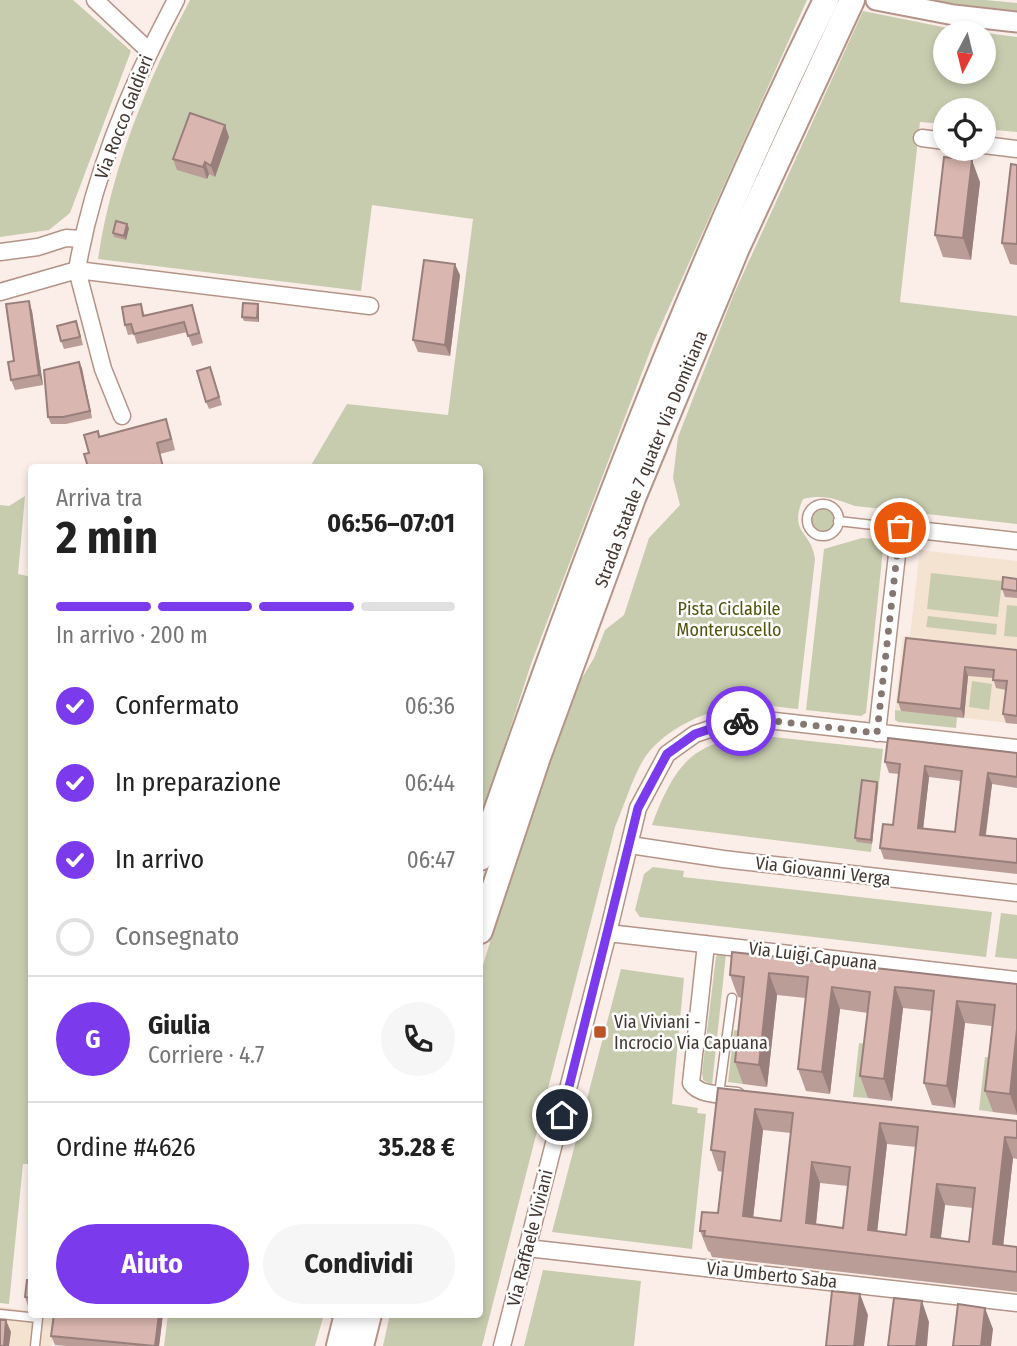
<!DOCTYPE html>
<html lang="it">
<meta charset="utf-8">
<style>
body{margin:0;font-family:"Fira Sans Condensed",sans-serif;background:#f6f6f6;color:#222;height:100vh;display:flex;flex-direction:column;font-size:26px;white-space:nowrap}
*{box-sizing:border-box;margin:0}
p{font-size:23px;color:#767676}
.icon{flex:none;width:38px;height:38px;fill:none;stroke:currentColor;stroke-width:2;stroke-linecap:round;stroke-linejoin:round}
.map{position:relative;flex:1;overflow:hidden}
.sheet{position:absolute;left:28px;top:464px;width:455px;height:854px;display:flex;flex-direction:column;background:#fff;border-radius:7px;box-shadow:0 4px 10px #0003}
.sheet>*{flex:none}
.needle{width:46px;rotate:187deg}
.tools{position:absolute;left:933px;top:21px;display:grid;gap:14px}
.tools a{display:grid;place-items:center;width:63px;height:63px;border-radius:50%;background:#fff;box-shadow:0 4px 10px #0003;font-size:35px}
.pin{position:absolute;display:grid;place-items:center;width:60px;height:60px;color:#fff;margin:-30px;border:4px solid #fff;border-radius:50%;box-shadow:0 2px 7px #0007}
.courier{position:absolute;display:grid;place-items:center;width:70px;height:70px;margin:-35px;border:5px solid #7c3aed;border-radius:50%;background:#fff;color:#222;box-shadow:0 2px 9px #0007}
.headline em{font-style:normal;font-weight:700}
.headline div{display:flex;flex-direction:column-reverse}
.headline{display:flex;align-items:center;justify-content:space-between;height:119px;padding:0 28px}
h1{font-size:46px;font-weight:700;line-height:52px}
.bar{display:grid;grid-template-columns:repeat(4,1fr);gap:10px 7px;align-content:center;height:84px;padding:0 28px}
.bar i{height:9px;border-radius:5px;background:#e0e0e0}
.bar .current{background:#7c3aed}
.bar p{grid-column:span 4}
.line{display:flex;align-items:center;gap:18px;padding:0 28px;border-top:2px solid #e0e0e0}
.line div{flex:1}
.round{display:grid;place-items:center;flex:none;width:74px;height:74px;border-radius:37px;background:#f6f6f6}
ol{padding:0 28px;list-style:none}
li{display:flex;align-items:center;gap:21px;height:77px}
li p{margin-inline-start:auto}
li .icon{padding:7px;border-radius:50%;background:#7c3aed;color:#fff;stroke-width:4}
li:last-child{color:#767676}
li i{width:38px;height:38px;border:4px solid #e0e0e0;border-radius:50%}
.primary-button{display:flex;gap:14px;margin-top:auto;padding:14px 28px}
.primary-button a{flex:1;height:80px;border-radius:42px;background:#7c3aed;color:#fff;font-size:28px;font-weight:700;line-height:80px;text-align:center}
.primary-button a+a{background:#f6f6f6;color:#222}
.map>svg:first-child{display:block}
</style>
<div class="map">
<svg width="1017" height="1346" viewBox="0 0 1017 1346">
<rect width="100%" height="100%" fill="#fbede8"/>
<path fill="#f5e3d2" d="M920 550 1017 561V724L895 710 903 636H910Z
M0 1307 31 1311 32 1314H55L52 1346H0Z"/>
<path fill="#c8ccaf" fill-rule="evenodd" d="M0 0H73L131 51 70 213 49 230 0 237Z
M190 0H807L654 341 531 664 480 822V467H310L347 404 448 415 473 219 372 205 361 291 98 259C112 166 147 82 190 0Z
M924 0H985L1017 3V11Z
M863 11 948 28 1017 37V132L984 129V110H945V124L920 122 900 302 1017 316V524L855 506C836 499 823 494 803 499 788 534 812 531 815 559L798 709C783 708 765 704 750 704 712 707 662 728 642 762 631 782 624 806 615 827L482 1346H383L390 1314H480V975L505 893 573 693 594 658 605 630 624 615 649 538 680 505 673 478 678 437 733 296ZM945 33H984V72H945Z
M25 496 18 574 32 577V1164H23L9 1304 0 1303V505L9 506Z
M811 519a12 12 0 1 1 24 0a12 12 0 1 1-24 0Z
M862 538 875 539 883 549 866 713 861 716 806 710 824 549Z
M931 573 1002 581 998 617 927 609Z
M1007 605 1017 606V637L1004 636Z
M928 616 997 624 996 635 926 627Z
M972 681 992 684 989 710 969 707Z
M895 710 957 717 956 728 898 722 895 720Z
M754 735 883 749 871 852 652 825C661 800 676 764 700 751 716 741 736 739 754 735Z
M653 867 684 871 683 877 992 912 986 957 640 917 635 910 644 874Z
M1001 913 1017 915V959L995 957Z
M720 954H726L712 1085 703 1080 702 1073 716 956Z
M621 969 684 978 672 1104 698 1108 697 1113 706 1114 692 1249 552 1232Z
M734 1030 749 1032 743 1084 728 1082Z
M859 1043 874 1045 868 1098 853 1097Z
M985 1057 999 1058 993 1112 979 1110Z
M543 1270 641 1281 634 1346H524Z
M168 1314H324L315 1346H164Z"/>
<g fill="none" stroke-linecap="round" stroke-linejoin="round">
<defs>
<path id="service" d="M807 520a16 16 0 1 1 32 0a16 16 0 1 1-32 0Z
M838 521 900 528
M719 1094 732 998
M0 1314 38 1318 35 1346"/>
<path id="minor" d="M95 0 149 51
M922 138 945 141
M984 145 1017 149
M0 252 38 247 66 238 82 239
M0 292 77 270C93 175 131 84 176 0
M122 416 103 369 77 270 370 306
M877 733 900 528 1017 541
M630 845 723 859 1017 893
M608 933 1017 980
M706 944 691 1083C700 1096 722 1094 737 1096
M527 1248 1017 1303
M502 1346 608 933 638 808 667 754 695 734 728 723 758 719 1017 748"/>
<path id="tertiary" d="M876 0 954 15 1017 22"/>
<g id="trunk">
<path d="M480 858C580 567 690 277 826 0"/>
<path id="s1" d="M480 931 538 757 633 498 737 248 852 0"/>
<path d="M339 1346 347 1314"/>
<path d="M361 1346 369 1314"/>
</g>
</defs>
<use href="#service" stroke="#b49488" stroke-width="11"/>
<use href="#minor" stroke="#b49488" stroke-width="19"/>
<use href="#tertiary" stroke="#b49488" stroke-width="23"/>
<use href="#trunk" stroke="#b49488" stroke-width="28"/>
<use href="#service" stroke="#fff" stroke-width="8"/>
<use href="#minor" stroke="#fff" stroke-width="16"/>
<use href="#tertiary" stroke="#fff" stroke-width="19"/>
<use href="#trunk" stroke="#fff" stroke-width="24"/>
</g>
<path fill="#bb9d97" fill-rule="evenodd" d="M229 137 215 177 209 174 207 179 177 170 173 159Z
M1017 165V265L1010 264 1002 243Z
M980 182 971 260 943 257 935 235Z
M129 228 126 240 114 237 113 233Z
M460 275 450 356 418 352 413 340Z
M141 304 145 316 195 315 203 343 192 346 187 332 137 344 134 334 128 335 125 325Z
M259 308V322L244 321 242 317Z
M32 311 43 385 15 390 11 380Z
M79 329 83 345 64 349 61 341Z
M79 362 92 418 66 424H51L48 417Z
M213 375 222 405 209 409 206 402Z
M170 430 175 450 160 454 89 453 98 431 100 437Z
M1017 579V598L1005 597 1002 589Z
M906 638 1017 650V724L1006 723 1003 714 1006 690 996 688 993 678 968 676 964 718 901 711 898 702Z
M1017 753V788L992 784 986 835 1017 839V874L884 859 880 848 893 825 899 774 889 773 885 762ZM929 777 961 781 955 832 923 828Z
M878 786 872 844 857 842 855 838Z
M732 952 1017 984V1115L993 1112 985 1091 992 1026 965 1023 955 1108 932 1105 924 1083 932 1011 903 1008 892 1101 868 1098 860 1076 868 1013 840 1009 830 1094 806 1091 798 1069 806 998 777 995 767 1087 743 1084 735 1062 742 998 738 997 730 975Z
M718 1088 1017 1121V1159L1013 1158 1003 1246 1017 1247V1292L712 1257 710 1252 708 1251 700 1231 718 1213 723 1172 718 1171 711 1150ZM763 1130 791 1133 781 1221 753 1217ZM887 1144 916 1147 906 1235 877 1231ZM820 1183 848 1186 843 1228 816 1224ZM945 1205 973 1208 969 1242 941 1238Z
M32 1280V1307L28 1306 25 1297Z
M54 1314H163L159 1346H67L55 1345 51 1336Z"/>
<path fill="#997f7b" d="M225 125 229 137 215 177 211 166Z
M972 160 980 182 971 260 963 238Z
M205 162 209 174 207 179 203 167Z
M127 224 129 228 126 240 124 236Z
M455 264 460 275 450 356 445 345Z
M29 301 32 311 43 385 39 375Z
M258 304 259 308V322L257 318Z
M79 362 82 368 92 418 90 411Z
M965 667 968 676 964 718 961 709Z
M925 766 929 777 922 839 918 828Z
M988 773 992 784 984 846 980 835Z
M877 782 878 786 872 844 871 840Z
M769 973 777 995 767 1087 759 1065Z
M832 987 840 1009 830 1094 822 1072Z
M895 987 903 1008 892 1101 884 1079Z
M957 1001 965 1023 955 1108 947 1086Z
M1017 1029V1114L1010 1094Z
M755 1109 763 1130 751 1237 743 1216Z
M880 1123 887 1144 875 1251 868 1230Z
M1005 1137 1013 1158 1001 1265 993 1244Z
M812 1162 820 1183 814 1244 806 1223Z
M937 1184 945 1205 938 1258 931 1237Z
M860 1294 868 1315 864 1346H854Z
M922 1301 929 1322 927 1346H916Z
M985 1308 993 1329 991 1346H981Z
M159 1314H163L159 1346H155Z
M6 1320 11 1332 9 1346H4Z"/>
<path fill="#dab6b0" stroke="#997f7b" stroke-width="2" fill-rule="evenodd" d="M190 113 225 125 211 166 205 162 203 167 173 159Z
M944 157 972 160 963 238 935 235Z
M1011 164 1017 165V244L1002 243Z
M116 221 127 224 124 236 113 233Z
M424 260 455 264 445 345 413 340Z
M29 301 39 375 11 380 8 362 14 361 6 304Z
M243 303 258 304 257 318 242 317Z
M141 304 143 316 192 305 199 333 188 336 184 322 134 334 131 324 125 325 122 307Z
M76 321 80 337 61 341 57 326Z
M79 362 90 411 63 417H48L44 370Z
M210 367 219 397 206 402 197 371Z
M166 419 171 439 157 443 163 467H88L84 454 89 453 84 435 98 431 99 437Z
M1003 577 1017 579V591L1002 589Z
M906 638 1017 650V716L1003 714 1007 681 993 680 994 670 965 667 961 709 898 702Z
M888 738 1017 753V777L988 773 980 835 1017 839V863L880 848 883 824 893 825 900 764 885 762ZM925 766 962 771 955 832 918 828Z
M862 780 877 782 871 840 855 838Z
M732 952 1017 984V1029L1010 1094 985 1091 995 1005 957 1001 947 1086 924 1083 934 991 908 988 895 987 884 1079 860 1076 870 992 832 987 822 1072 798 1069 808 977 769 973 759 1065 735 1062 744 977 730 975Z
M718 1088 1017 1121V1138L1005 1137 993 1244 1017 1247V1272L704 1236 705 1231H700L702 1212 718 1213 725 1152 711 1150ZM755 1109 793 1113 781 1221 743 1216ZM880 1123 918 1127 906 1235 868 1230ZM812 1162 850 1167 843 1228 806 1223ZM937 1184 975 1188 969 1242 931 1237Z
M27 1280H32V1298L25 1297Z
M832 1291 860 1294 854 1346H826Z
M894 1298 922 1301 916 1346H888Z
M958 1304 985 1308 981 1346H953Z
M54 1314H159L155 1346 51 1336Z
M0 1320H6L4 1346H0Z"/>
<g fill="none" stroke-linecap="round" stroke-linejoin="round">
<path stroke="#857772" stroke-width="7" stroke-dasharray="0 12.6" d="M741 721 758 719 877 733 900 528"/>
<path stroke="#7c3aed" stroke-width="9" d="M562 1115 638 808 667 754 695 734 728 723 741 721"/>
</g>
<rect fill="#bb5529" stroke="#fff" stroke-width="2.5" x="593" y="1025" width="14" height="14" rx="3.5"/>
<g text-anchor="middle" stroke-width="5" stroke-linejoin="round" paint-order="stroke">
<g font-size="18" fill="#453832" stroke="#fff">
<text transform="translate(124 117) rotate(-69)" y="6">Via Rocco Galdieri</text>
<text dy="6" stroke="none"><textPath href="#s1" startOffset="502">Strada Statale 7 quater Via Domitiana</textPath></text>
<text transform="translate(823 871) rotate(7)" y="6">Via Giovanni Verga</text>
<text transform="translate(813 956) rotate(7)" y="6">Via Luigi Capuana</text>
<text transform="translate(530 1238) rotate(-76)" y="6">Via Raffaele Viviani</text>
<text transform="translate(772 1275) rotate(6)" y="6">Via Umberto Saba</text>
</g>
<g font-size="18" fill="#50540c" stroke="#fff">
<text x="729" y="615">Pista Ciclabile<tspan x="729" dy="21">Monteruscello</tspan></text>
</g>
<g font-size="18" fill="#453832" stroke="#fff" text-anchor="start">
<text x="614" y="1028">Via Viviani -<tspan x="614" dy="21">Incrocio Via Capuana</tspan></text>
</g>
</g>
</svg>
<div class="tools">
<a><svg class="needle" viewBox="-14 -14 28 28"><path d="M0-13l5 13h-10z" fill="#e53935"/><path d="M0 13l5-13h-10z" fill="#767676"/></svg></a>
<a><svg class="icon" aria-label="locate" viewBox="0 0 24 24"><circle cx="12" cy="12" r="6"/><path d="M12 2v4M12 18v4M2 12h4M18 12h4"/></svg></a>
</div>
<div class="pin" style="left:900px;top:528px;background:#ea580c"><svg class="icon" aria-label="bag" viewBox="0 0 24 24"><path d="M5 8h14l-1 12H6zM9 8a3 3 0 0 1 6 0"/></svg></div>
<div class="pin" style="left:562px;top:1115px;background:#1f2937"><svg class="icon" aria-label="home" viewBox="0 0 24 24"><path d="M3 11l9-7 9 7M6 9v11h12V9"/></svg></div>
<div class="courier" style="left:741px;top:721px"><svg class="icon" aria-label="bike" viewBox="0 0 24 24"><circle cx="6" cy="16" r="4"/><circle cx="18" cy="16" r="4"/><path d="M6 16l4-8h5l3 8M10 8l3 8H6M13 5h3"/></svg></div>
<section class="sheet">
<div class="headline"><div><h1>2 min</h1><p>Arriva tra</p></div><em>06:56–07:01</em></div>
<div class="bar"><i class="current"></i><i class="current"></i><i class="current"></i><i></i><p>In arrivo · 200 m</p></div>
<ol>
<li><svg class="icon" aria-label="check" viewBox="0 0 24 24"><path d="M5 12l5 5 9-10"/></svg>Confermato<p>06:36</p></li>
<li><svg class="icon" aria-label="check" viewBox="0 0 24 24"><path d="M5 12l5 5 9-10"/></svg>In preparazione<p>06:44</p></li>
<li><svg class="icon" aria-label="check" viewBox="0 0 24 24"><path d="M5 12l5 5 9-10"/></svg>In arrivo<p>06:47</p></li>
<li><i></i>Consegnato</li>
</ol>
<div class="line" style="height:126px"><b class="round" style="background:#7c3aed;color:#fff">G</b><div><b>Giulia</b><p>Corriere · 4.7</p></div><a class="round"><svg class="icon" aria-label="phone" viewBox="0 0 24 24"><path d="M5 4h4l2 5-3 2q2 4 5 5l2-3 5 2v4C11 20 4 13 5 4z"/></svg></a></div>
<div class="line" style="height:91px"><div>Ordine #4626</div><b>35.28 €</b></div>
<div class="primary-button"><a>Aiuto</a><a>Condividi</a></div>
</section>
</div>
